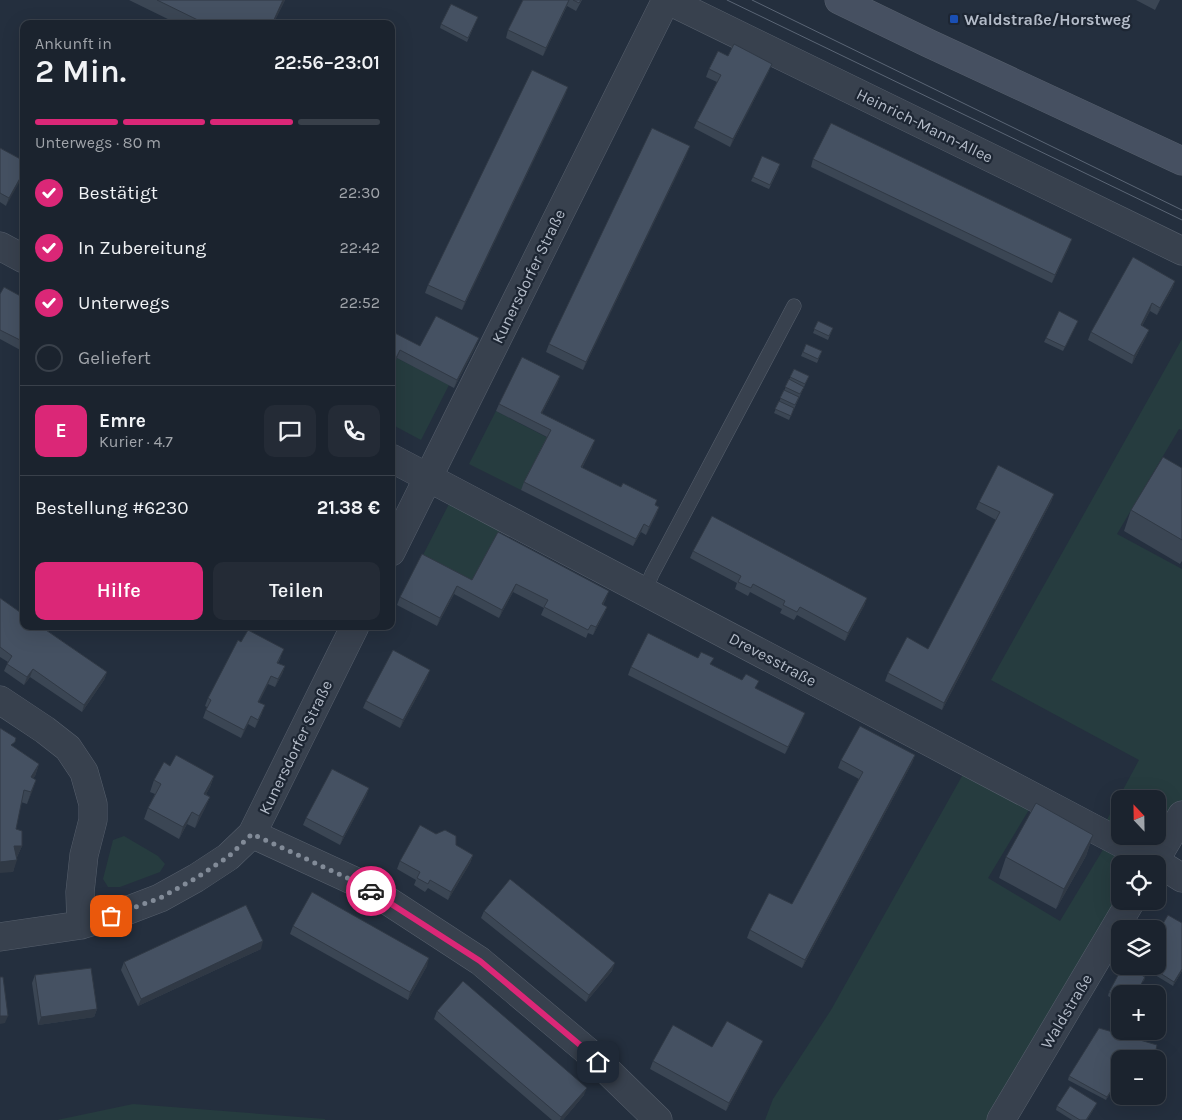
<!DOCTYPE html>
<html lang="de">
<meta charset="utf-8">
<style>
body{margin:0;font-family:Karla,sans-serif;background:#242b36;color:#f1f3f6;height:100vh;display:flex;flex-direction:column;font-size:19px;white-space:nowrap}
*{box-sizing:border-box;margin:0}
p{font-size:16px;color:#a0a4aa}
.icon{flex:none;width:28px;height:28px;fill:none;stroke:currentColor;stroke-width:2;stroke-linecap:round;stroke-linejoin:round}
.map{position:relative;flex:1;overflow:hidden}
.side{position:absolute;left:20px;top:20px;width:375px;height:610px;display:flex;flex-direction:column;background:#1b232e;border-radius:10px;box-shadow:0 5px 20px #0002,0 0 0 1px #39404a}
.side>*{flex:none}
.needle{width:32px;rotate:338deg}
.buttons{position:absolute;left:1111px;top:790px;display:grid;gap:10px}
.buttons a{display:grid;place-items:center;width:55px;height:55px;border-radius:10px;background:#1b232e;box-shadow:0 5px 20px #0002,0 0 0 1px #39404a;font-size:25px}
.pin{position:absolute;display:grid;place-items:center;width:42px;height:42px;color:#fff;margin:-21px;border-radius:10px;box-shadow:0 2px 8px #0006}
.courier{position:absolute;display:grid;place-items:center;width:50px;height:50px;margin:-25px;border:4px solid #db2777;border-radius:50%;background:#fff;color:#222;box-shadow:0 1px 6px #0007}
.summary em{font-style:normal;font-weight:600}
.summary div{display:flex;flex-direction:column-reverse}
.summary{display:flex;align-items:center;justify-content:space-between;height:85px;padding:0 15px}
h1{font-size:32px;font-weight:600;line-height:38px}
.bar{display:grid;grid-template-columns:repeat(4,1fr);gap:8px 5px;align-content:center;height:60px;padding:0 15px}
.bar i{height:6px;border-radius:4px;background:#39404a}
.bar .active{background:#db2777}
.bar p{grid-column:span 4}
.line{display:flex;align-items:center;gap:12px;padding:0 15px;border-top:1px solid #39404a}
.line div{flex:1}
.round{display:grid;place-items:center;flex:none;width:52px;height:52px;border-radius:10px;background:#242b36}
ol{padding:0 15px;list-style:none}
li{display:flex;align-items:center;gap:15px;height:55px}
li p{margin-inline-start:auto}
li .icon{padding:5px;border-radius:50%;background:#db2777;color:#fff;stroke-width:4}
li:last-child{color:#a0a4aa}
li i{width:28px;height:28px;border:2px solid #39404a;border-radius:50%}
.cta{display:flex;gap:10px;margin-top:auto;padding:10px 15px}
.cta a{flex:1;height:58px;border-radius:10px;background:#db2777;color:#fff;font-size:20px;font-weight:600;line-height:58px;text-align:center}
.cta a+a{background:#242b36;color:#f1f3f6}
.map>svg:first-child{display:block}
</style>
<div class="map">
<svg width="1182" height="1120" viewBox="0 0 1182 1120">
<rect width="100%" height="100%" fill="#242f3e"/>
<path fill="#263c3f" fill-rule="evenodd" d="M1182 339V430L1179 429 1117 534 1182 569V810L1155 857 1102 829 1139 760 991 680ZM1120 799H1158V836H1120Z
M397 358 449 385 421 440 391 424V370Z
M496 411 548 438 521 490 469 464Z
M451 500 502 527 470 588 420 561Z
M966 769 1033 803 988 878 1060 921 1107 843 1148 864H1120V901L994 1120H765L773 1099 831 1010Z
M124 836 158 856 165 864 160 872 120 887H108L103 879 113 840Z
M133 1104 325 1119V1120H57Z"/>
<g fill="none" stroke-linecap="round" stroke-linejoin="round">
<defs>
<path id="service" d="M645 591 652 574 794 306"/>
<path id="minor" d="M667 0 1182 251
M0 246 24 259
M391 458 1155 861 1182 878
M391 552 666 0
M0 700 45 730 68 748 84 772 93 804V820L84 855 80 892 81 925
M252 834 365 886 480 961 586 1050 658 1120
M1153 864 1182 815
M0 937 81 925 126 911 160 898 196 878 228 857 252 834 355 626
M1001 1120 1131 901"/>
<path id="secondary" d="M839 0 928 43 1182 161"/>
</defs>
<use href="#service" stroke="#565f6c" stroke-width="15"/>
<use href="#minor" stroke="#565f6c" stroke-width="29"/>
<use href="#secondary" stroke="#565f6c" stroke-width="29"/>
<use href="#service" stroke="#38414e" stroke-width="14"/>
<use href="#minor" stroke="#38414e" stroke-width="28"/>
<use href="#secondary" stroke="#465061" stroke-width="28"/>
<path stroke="#5a6575" stroke-width="1" d="M727 0 1182 220
M752 0 1182 210"/>
</g>
<path fill="#3b4654" d="M129 0H285L273 24H178Z
M523 0H582L576 11 567 6 543 56 506 38 508 30Z
M1136 0H1160L1155 10Z
M478 17 467 42 440 28 441 24Z
M728 56 769 71 730 147 694 128 697 121 717 82 706 77 709 69Z
M568 87 565 95 462 310 425 293 428 285Z
M0 148 24 161 6 206 0 202Z
M687 154 583 370 546 352 549 344Z
M813 159 1069 247 1052 283 811 167Z
M779 168 769 189 751 181 753 177Z
M1175 281 1172 289 1157 315 1150 311 1142 326 1149 330 1146 337 1132 364 1088 340 1091 332Z
M0 294 24 298V352L0 339Z
M818 321 833 328 828 340 813 333Z
M1076 325 1063 351 1044 342 1046 338Z
M391 331 420 346H476L454 388 397 358 391 370Z
M806 344 822 351 817 363 801 356Z
M794 369 809 376 789 420 774 413Z
M560 376 557 384 542 413 592 448 582 468 621 487 657 500 655 505 659 507 656 515 646 535 641 532 633 546 521 490 524 482 547 437 496 411 499 404Z
M1182 468V561L1180 564 1124 531 1131 510Z
M1054 494 1051 502 942 710 885 681 888 673 928 649 996 520 976 509 979 502Z
M498 532 606 599 603 605 607 607 604 614 593 635 588 633 586 638 541 615 544 608 513 592 499 618 454 594 437 626 397 605 400 597 472 580Z
M693 551 867 598 864 606 845 641 797 615 794 620 780 613 782 609 750 592 748 596 735 589 737 583 690 558Z
M0 598 107 672 104 680 82 712 30 677 24 685 4 671 8 662 0 657Z
M281 657 278 663 285 666 282 674 275 687 268 684 259 702 262 713 255 728 248 724 241 738 203 718 207 707 205 706 208 698Z
M711 665 756 689 802 721 785 754 628 675 631 667Z
M427 678 400 728 363 708 366 701Z
M14 747 39 764 35 776 33 778 36 780 27 804 21 802 16 829 22 846 17 857 13 872Z
M915 755 912 763 802 968 747 938 750 930 792 904 859 779 838 768 841 760Z
M170 766 214 776 210 787 206 794 210 797 205 808 195 828 187 824 179 839 144 819 148 808 155 794 150 792 154 780Z
M369 788 366 796 340 845 303 825 306 818Z
M436 834 473 855 470 863 448 900 428 888 425 892 414 885 416 880 397 869 400 861Z
M1093 835 1086 856 1056 909 999 878 1006 857Z
M484 911 612 971 586 1002 481 918Z
M293 926 427 966 408 1000 290 934Z
M261 949 138 1006 121 970 124 962Z
M1148 966 1182 971 1173 986 1147 970Z
M35 975 97 1009 94 1017 38 1025 32 983Z
M1145 977 1144 981 1120 994V1003L1108 996 1109 992Z
M437 1011 584 1095 563 1120H552L434 1019Z
M712 1047 760 1048 726 1111 650 1069 653 1061Z
M1120 1059V1078L1106 1100 1068 1080 1069 1076Z
M1097 1103 1095 1107 1087 1120H1072L1056 1110 1057 1106Z"/>
<path fill="#303945" d="M283 0H285L273 24H272Z
M570 0 567 6 543 56 546 48Z
M772 64 769 71 730 147 733 139Z
M568 87 565 95 462 310 465 302Z
M690 146 687 154 583 370 586 362Z
M24 171V174L6 206 9 198Z
M1072 239 1069 247 1052 283 1055 275Z
M1175 281 1172 289 1157 315 1160 308Z
M1152 303 1150 311 1138 333 1141 325Z
M1149 330 1146 337 1132 364 1134 356Z
M479 338 476 346 454 388 457 380Z
M400 350 397 358 391 370V368Z
M560 376 557 384 538 421 541 413Z
M595 440 592 448 578 475 581 467Z
M1054 494 1051 502 942 710 944 703Z
M659 507 656 515 646 535 649 527Z
M644 524 641 532 633 546 636 539Z
M516 584 513 592 499 618 502 610Z
M457 586 454 594 437 626 440 618Z
M609 591 606 599 599 612 602 604Z
M867 598 864 606 845 641 848 633Z
M607 607 604 614 593 635 596 627Z
M285 666 282 674 275 687 278 679Z
M33 669 30 677 24 685 27 677Z
M430 670 427 678 400 728 403 720Z
M107 672 104 680 82 712 84 705Z
M271 676 268 684 255 710 258 702Z
M265 705 262 713 255 728 258 720Z
M805 713 802 721 785 754 788 747Z
M251 716 248 724 241 738 244 730Z
M915 755 912 763 802 968 805 960Z
M39 764 35 776 26 789 31 777Z
M214 776 210 787 200 805 204 794Z
M36 780 32 792 27 804 31 792Z
M369 788 366 796 340 845 343 837Z
M210 797 205 808 195 828 199 816Z
M192 812 187 824 179 839 183 827Z
M1093 835 1086 856 1056 909 1064 889Z
M14 846H22L17 857H9Z
M473 855 470 863 448 900 451 892Z
M17 860 13 872 0 873V862Z
M263 941 261 949 138 1006 141 999Z
M429 958 427 966 408 1000 410 992Z
M615 963 612 971 586 1002 589 995Z
M1182 969V971L1173 986 1174 982Z
M97 1009 94 1017 38 1025 41 1017Z
M0 1016H8L5 1023 0 1024Z
M763 1041 760 1048 726 1111 729 1103Z
M1120 1077V1078L1106 1100 1107 1097Z
M587 1088 584 1095 563 1120H560L561 1117Z
M1097 1103 1095 1107 1087 1120H1086Z"/>
<path fill="#455162" stroke="#303945" d="M157 0H283L272 24H206Z
M523 0H569L546 48 508 30Z
M573 0H581L579 3Z
M451 4 478 17 468 38 441 24Z
M734 44 772 64 733 139 697 121 721 75 709 69 718 51 728 56Z
M532 70 568 87 465 302 428 285Z
M831 123 1072 239 1055 275 813 159Z
M652 128 690 146 586 362 549 344Z
M0 148 24 161V171L9 198 0 193Z
M762 156 780 164 770 185 753 177Z
M1133 257 1175 281 1160 308 1152 303 1141 325 1149 330 1134 356 1091 332Z
M4 287 24 298V342L0 330V294Z
M1059 311 1078 321 1065 347 1046 338Z
M436 316 479 338 457 380 400 350 391 368V331L420 346Z
M818 321 833 328 829 336 814 329Z
M806 344 822 351 818 359 803 352Z
M522 357 560 376 541 413 595 440 581 467 621 487 623 483 657 500 655 505 659 507 649 527 644 524 636 539 524 482 551 430 499 404Z
M794 369 809 376 805 384 790 377Z
M789 379 804 387 800 394 785 387Z
M784 390 799 397 795 405 780 398Z
M779 401 794 408 791 416 775 409Z
M1163 457 1182 468V540L1131 510Z
M998 465 1054 494 944 703 888 673 907 637 928 649 1000 512 979 502Z
M712 516 867 598 848 633 800 607 797 612 783 605 785 601 753 584 751 588 738 582 741 576 693 551Z
M498 532 609 591 602 604 607 607 596 627 591 625 588 630 544 607 548 600 516 584 502 610 457 586 440 618 400 597 422 554 472 580Z
M0 598 24 615V626H40L107 672 84 705 33 669 27 677 7 664 12 656 0 647Z
M248 630 284 649 277 663 285 666 278 679 271 676 258 702 265 705 258 720 251 716 244 730 206 710 211 700 208 698 238 640 241 642Z
M648 633 698 658 701 652 714 658 710 664 742 680 746 674 759 681 755 688 805 713 788 747 631 667Z
M393 650 430 670 403 720 366 701Z
M860 726 915 755 805 960 750 930 769 893 792 904 863 772 841 760Z
M0 728 16 738 15 742 11 745 39 764 31 777 36 780 31 792 24 790 16 829 22 831V846H14L17 860 0 862Z
M176 755 214 776 204 794 210 797 199 816 192 812 183 827 148 808 161 784 154 780 164 762 170 766Z
M332 769 369 788 343 837 306 818Z
M1036 803 1093 835 1064 889 1006 857Z
M420 825 436 834 445 830 456 836V845L473 855 451 892 430 880 428 884 417 878 420 872 400 861Z
M510 879 615 963 589 995 484 911Z
M312 892 429 958 410 992 293 926Z
M246 905 263 941 141 999 124 962Z
M1168 915 1182 923V969L1174 982 1149 966H1158V932Z
M1123 966H1125L1145 977 1136 994H1120V998L1109 992Z
M91 968 97 1009 41 1017 35 975Z
M0 977H3L8 1016H0Z
M463 981 587 1088 561 1117 437 1011Z
M727 1021 763 1041 729 1103 653 1061 673 1025 712 1047Z
M1099 1028 1157 1045 1154 1059H1120V1077L1107 1097 1069 1076Z
M1070 1086 1097 1103 1086 1120H1080L1057 1106Z"/>
<g fill="none" stroke-linecap="round" stroke-linejoin="round">
<path stroke="#828b98" stroke-width="5" stroke-dasharray="0 9" d="M111 916 160 898 196 878 228 857 252 834 365 886 371 891"/>
<path stroke="#db2777" stroke-width="6" d="M371 891 480 961 586 1050 598 1062"/>
</g>
<rect fill="#1a4fb4" stroke="#1d2633" stroke-width="2" x="949" y="14" width="10" height="10" rx="2.5"/>
<g text-anchor="middle" stroke-width="4.5" stroke-linejoin="round" paint-order="stroke">
<g font-size="16" font-weight="bold" fill="#b4bcc9" stroke="#1d2633" text-anchor="start">
<text x="964" y="25">Waldstraße/Horstweg</text>
</g>
<g font-size="16" fill="#b4bcc9" stroke="#1d2633">
<text transform="translate(925 125) rotate(26)" y="6">Heinrich-Mann-Allee</text>
<text transform="translate(528 276) rotate(-64)" y="6">Kunersdorfer Straße</text>
<text transform="translate(773 659) rotate(28)" y="6">Drevesstraße</text>
<text transform="translate(295 747) rotate(-64)" y="6">Kunersdorfer Straße</text>
<text transform="translate(1066 1011) rotate(-59)" y="6">Waldstraße</text>
</g>
</g>
</svg>
<div class="buttons">
<a><svg class="needle" viewBox="-14 -14 28 28"><path d="M0-13l5 13h-10z" fill="#e53935"/><path d="M0 13l5-13h-10z" fill="#a0a4aa"/></svg></a>
<a><svg class="icon" aria-label="locate" viewBox="0 0 24 24"><circle cx="12" cy="12" r="6"/><path d="M12 2v4M12 18v4M2 12h4M18 12h4"/></svg></a>
<a><svg class="icon" aria-label="layers" viewBox="0 0 24 24"><path d="M12 4l9 5-9 5-9-5zM3 14l9 5 9-5"/></svg></a>
<a>+</a>
<a>−</a>
</div>
<div class="pin" style="left:111px;top:916px;background:#ea580c"><svg class="icon" aria-label="bag" viewBox="0 0 24 24"><path d="M5 8h14l-1 12H6zM9 8a3 3 0 0 1 6 0"/></svg></div>
<div class="pin" style="left:598px;top:1062px;background:#1f2937"><svg class="icon" aria-label="home" viewBox="0 0 24 24"><path d="M3 11l9-7 9 7M6 9v11h12V9"/></svg></div>
<div class="courier" style="left:371px;top:891px"><svg class="icon" aria-label="car" viewBox="0 0 24 24"><path d="M5 17H2v-5l4-1 3-4h7l3 4 3 1v5h-3M9 17h6M6 11h13"/><circle cx="7" cy="17" r="2"/><circle cx="17" cy="17" r="2"/></svg></div>
<section class="side">
<div class="summary"><div><h1>2 Min.</h1><p>Ankunft in</p></div><em>22:56–23:01</em></div>
<div class="bar"><i class="active"></i><i class="active"></i><i class="active"></i><i></i><p>Unterwegs · 80 m</p></div>
<ol>
<li><svg class="icon" aria-label="check" viewBox="0 0 24 24"><path d="M5 12l5 5 9-10"/></svg>Bestätigt<p>22:30</p></li>
<li><svg class="icon" aria-label="check" viewBox="0 0 24 24"><path d="M5 12l5 5 9-10"/></svg>In Zubereitung<p>22:42</p></li>
<li><svg class="icon" aria-label="check" viewBox="0 0 24 24"><path d="M5 12l5 5 9-10"/></svg>Unterwegs<p>22:52</p></li>
<li><i></i>Geliefert</li>
</ol>
<div class="line" style="height:90px"><b class="round" style="background:#db2777;color:#fff">E</b><div><b>Emre</b><p>Kurier · 4.7</p></div><a class="round"><svg class="icon" aria-label="chat" viewBox="0 0 24 24"><path d="M4 5h16v11H9l-5 4z"/></svg></a><a class="round"><svg class="icon" aria-label="phone" viewBox="0 0 24 24"><path d="M5 4h4l2 5-3 2q2 4 5 5l2-3 5 2v4C11 20 4 13 5 4z"/></svg></a></div>
<div class="line" style="height:65px"><div>Bestellung #6230</div><b>21.38 €</b></div>
<div class="cta"><a>Hilfe</a><a>Teilen</a></div>
</section>
</div>
